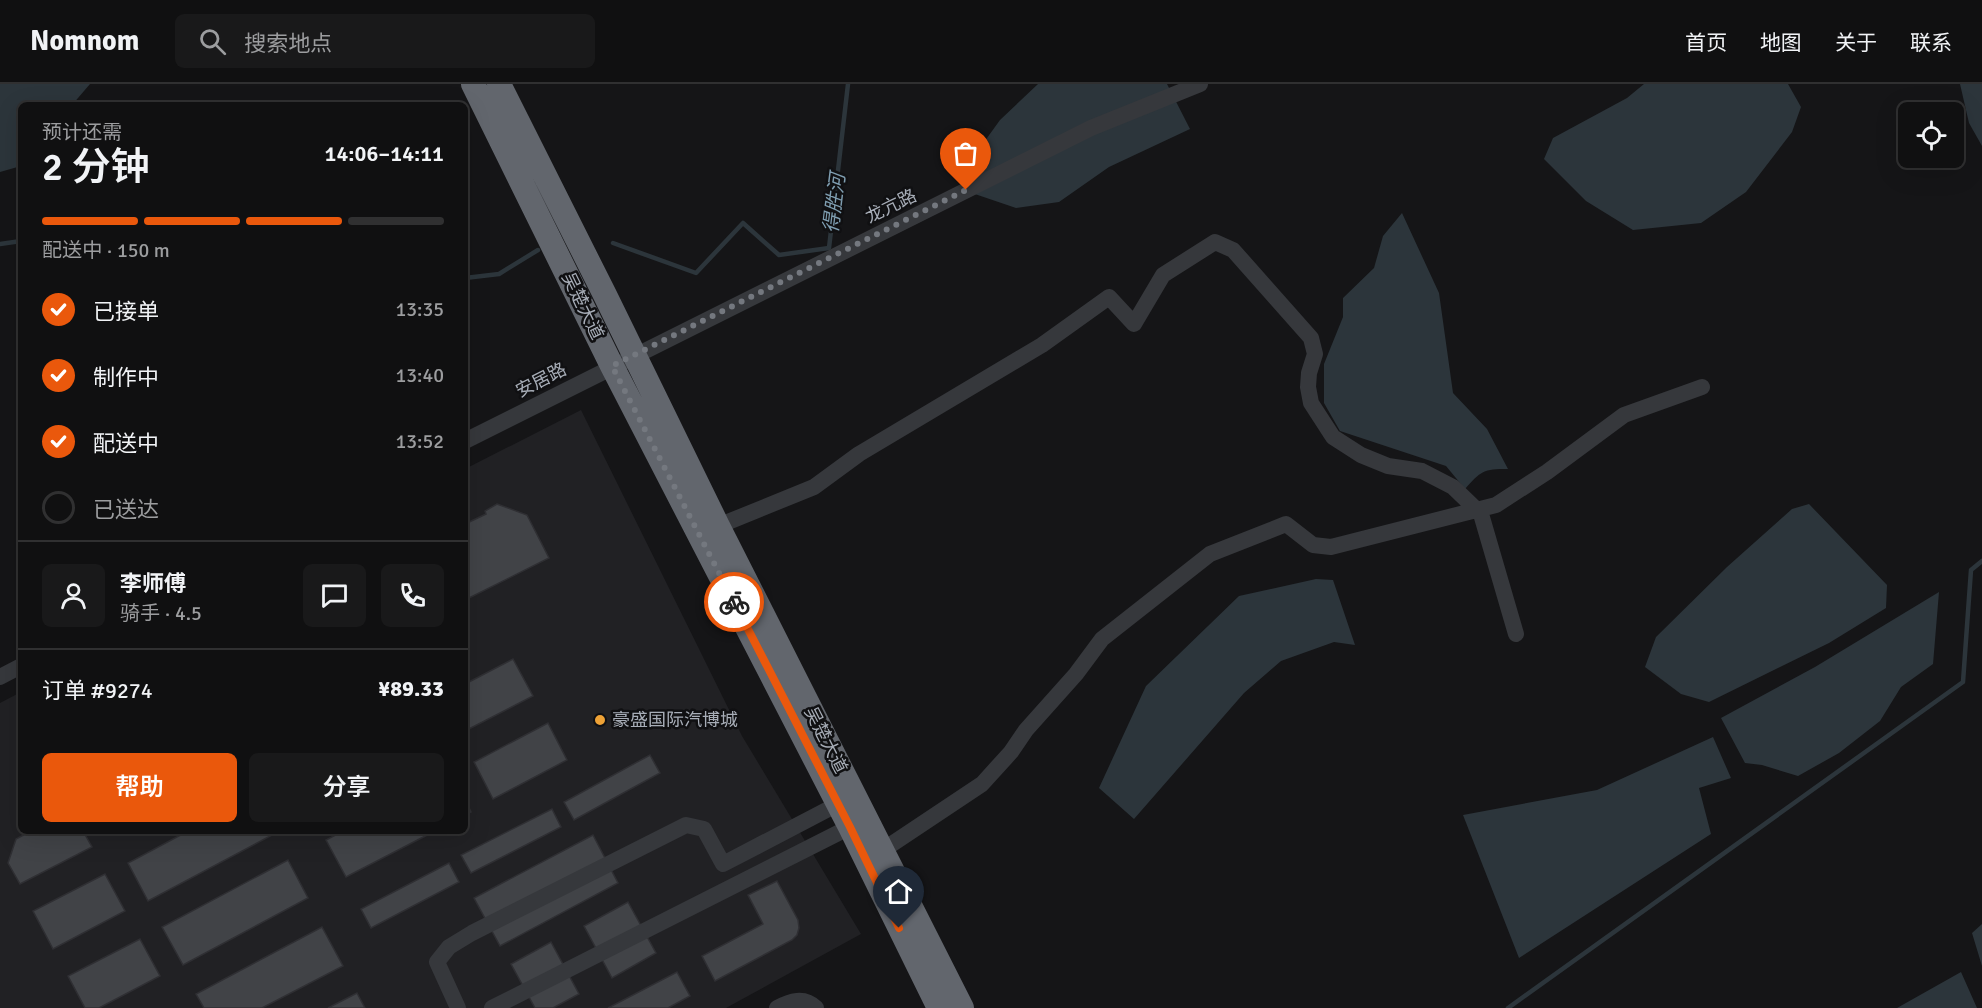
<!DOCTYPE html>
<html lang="zh">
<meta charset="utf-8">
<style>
body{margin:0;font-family:Signika,"Noto Sans SC",sans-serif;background:#19191a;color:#f1f3f6;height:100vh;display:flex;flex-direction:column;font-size:22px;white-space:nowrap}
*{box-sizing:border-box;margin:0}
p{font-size:20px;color:#9c9d9f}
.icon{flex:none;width:33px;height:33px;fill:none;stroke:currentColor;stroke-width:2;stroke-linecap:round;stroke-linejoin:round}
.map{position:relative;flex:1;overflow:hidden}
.panel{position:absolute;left:18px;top:18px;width:450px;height:732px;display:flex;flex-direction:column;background:#101011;border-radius:9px;box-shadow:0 6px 24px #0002,0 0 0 2px #303031}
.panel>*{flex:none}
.buttons{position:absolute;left:1898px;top:18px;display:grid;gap:12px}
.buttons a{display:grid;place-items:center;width:66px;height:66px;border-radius:9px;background:#101011;box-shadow:0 6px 24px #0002,0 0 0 2px #303031;font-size:30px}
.pin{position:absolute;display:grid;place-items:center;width:51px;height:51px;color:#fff;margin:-62px -26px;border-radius:50% 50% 50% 0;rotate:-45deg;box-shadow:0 0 6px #0007}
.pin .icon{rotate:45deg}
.courier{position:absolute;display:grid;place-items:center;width:60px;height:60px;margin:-30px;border:4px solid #ea580c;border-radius:50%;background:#fff;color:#222;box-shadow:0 2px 8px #0007}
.headline em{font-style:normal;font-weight:600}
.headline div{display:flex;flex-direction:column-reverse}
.headline{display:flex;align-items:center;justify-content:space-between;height:102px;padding:0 24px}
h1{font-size:39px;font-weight:600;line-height:45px}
.bar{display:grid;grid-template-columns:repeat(4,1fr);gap:9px 6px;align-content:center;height:72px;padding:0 24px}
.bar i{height:8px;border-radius:4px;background:#303031}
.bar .active{background:#ea580c}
.bar p{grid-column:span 4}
.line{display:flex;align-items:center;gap:15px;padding:0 24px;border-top:2px solid #303031}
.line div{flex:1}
.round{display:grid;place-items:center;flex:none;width:63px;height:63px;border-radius:9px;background:#19191a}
ol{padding:0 24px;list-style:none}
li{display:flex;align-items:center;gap:18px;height:66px}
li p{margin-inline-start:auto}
li .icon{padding:6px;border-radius:50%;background:#ea580c;color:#fff;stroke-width:4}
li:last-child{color:#9c9d9f}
li i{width:33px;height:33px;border:3px solid #303031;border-radius:50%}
.primary-button{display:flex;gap:12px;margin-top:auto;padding:12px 24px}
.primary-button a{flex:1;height:69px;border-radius:9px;background:#ea580c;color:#fff;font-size:24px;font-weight:600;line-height:69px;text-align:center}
.primary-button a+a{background:#19191a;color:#f1f3f6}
header{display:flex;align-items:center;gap:36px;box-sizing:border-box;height:84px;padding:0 30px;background:#101011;border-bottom:2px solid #303031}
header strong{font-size:28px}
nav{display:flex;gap:33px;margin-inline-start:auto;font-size:21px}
.search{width:420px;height:54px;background:#19191a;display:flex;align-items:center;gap:15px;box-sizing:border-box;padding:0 21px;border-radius:9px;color:#9c9d9f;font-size:22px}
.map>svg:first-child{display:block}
</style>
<header>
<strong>Nomnom</strong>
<div class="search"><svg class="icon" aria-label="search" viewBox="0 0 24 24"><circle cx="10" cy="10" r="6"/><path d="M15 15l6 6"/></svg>搜索地点</div>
<nav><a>首页</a><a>地图</a><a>关于</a><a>联系</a></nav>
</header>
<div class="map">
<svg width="1982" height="924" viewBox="0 0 1982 924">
<rect width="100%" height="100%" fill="#151517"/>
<path fill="#212124" d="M581 326 742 652 861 850 726 924H0V619L21 608V747H465V385Z"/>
<path fill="#2c353b" d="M0 0H90L72 21H21V82L0 88Z
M1038 0H1167L1190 45 1109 83 1059 118 1016 124 966 107 974 72 1000 36Z
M1644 0H1788L1801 23 1792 48 1746 108 1701 139 1633 146 1586 117 1544 75 1553 54 1627 14Z
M1960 0H1982V62L1969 39Z
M1402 129 1439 209 1453 309 1487 345 1508 385C1483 385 1481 387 1465 405L1446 382 1340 347 1324 319V280L1343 233V214L1374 184 1383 152Z
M1809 420 1887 501 1886 524 1829 559 1709 618 1681 610 1645 583 1656 553 1727 483 1792 425Z
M1316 495 1333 496 1355 561 1334 558 1281 577 1244 609 1134 735 1099 704 1146 602 1239 512Z
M1939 508 1933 580 1901 603 1880 637 1839 669 1798 692 1762 681 1745 679 1721 634 1815 583Z
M1713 653 1731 694 1699 704 1711 750 1519 874 1463 731 1597 706Z
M1982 840V882L1972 849Z
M1961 888 1977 924H1897Z"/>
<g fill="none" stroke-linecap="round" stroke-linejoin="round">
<path stroke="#2c353b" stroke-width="4.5" d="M613 159 696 189 743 139 779 171 829 164 848 0
M0 160 21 157
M465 194 499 190 538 166
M1508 924 1963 598 1971 486 1982 477"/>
</g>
<path fill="#414347" stroke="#2f2f33" stroke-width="1.5" d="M497 420 527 431 549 474 465 516V440L486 430 485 427Z
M513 575 533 612 465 647V600Z
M548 639 567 676 493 715 474 678Z
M650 671 660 689 574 736 564 718Z
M465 715 471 728 465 731Z
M552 725 561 743 471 789 461 771Z
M31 747H83L92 763 20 800 8 779 16 755Z
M188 747H272L274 750 148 817 128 779Z
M343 747H435L346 793 326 756Z
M593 751 618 799 500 862 474 814Z
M288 776 308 814 183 881 162 843Z
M449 779 459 798 371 844 361 825Z
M105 790 125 827 53 865 33 827Z
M777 797 798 836 799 844 797 851 792 856 715 897 702 872 763 840 748 811Z
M628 818 656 869 612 894 584 842Z
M322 843 343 882 262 924H204L196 910Z
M140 855 160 892 99 924H85L68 892Z
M551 858 579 910 553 924H535L511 880Z
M677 888 690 912 668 924H608Z
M357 909 365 924H328Z"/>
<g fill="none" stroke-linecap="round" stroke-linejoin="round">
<path stroke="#36383c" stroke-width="16" d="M465 357 1091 44 1200 0
M718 442 814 403 859 370 1042 261 1109 213 1134 240 1163 191 1215 158 1233 166 1311 254 1315 270 1309 289 1308 303 1311 319 1333 353 1361 371 1388 382 1422 387 1453 403 1481 430 1516 550
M0 593 21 582
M883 766 982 700 1011 668 1026 646 1076 590 1102 555 1210 470 1286 440 1313 461 1331 463 1496 421 1547 388 1624 331 1702 303
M458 924 437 878 449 863 472 849 686 741 704 745 723 780 838 720
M492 924 850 743
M777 924C790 917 804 912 816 924"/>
<path stroke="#62666d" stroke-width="24" d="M473 0 612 282 850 743 939 924
M499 0 605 211 718 442 962 924"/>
</g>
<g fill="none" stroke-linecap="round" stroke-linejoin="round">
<path stroke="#74787f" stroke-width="6" stroke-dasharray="0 10.8" d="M734 518 612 282 966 106"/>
<path stroke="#ea580c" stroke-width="8" d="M734 518 850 743 899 844"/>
</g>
<circle fill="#eea236" stroke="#101012" stroke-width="2" cx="600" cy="636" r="6"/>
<g text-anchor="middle" stroke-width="5" stroke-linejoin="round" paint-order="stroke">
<g font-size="18" fill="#a7adb7" stroke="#101012">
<text transform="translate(891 122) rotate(-26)" y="6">龙亢路</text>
<text transform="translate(583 222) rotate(64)" y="6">吴楚大道</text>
<text transform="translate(541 296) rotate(-27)" y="6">安居路</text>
<text transform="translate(826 656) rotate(63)" y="6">吴楚大道</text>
</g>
<g font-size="18" fill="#a7adb7" stroke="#101012" text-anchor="start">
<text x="612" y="642">豪盛国际汽博城</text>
</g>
<g font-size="20" font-style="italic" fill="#7f9eb1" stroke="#101012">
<text transform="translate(834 119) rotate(-83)" y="7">得胜河</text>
</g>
</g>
</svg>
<div class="buttons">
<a><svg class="icon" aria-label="locate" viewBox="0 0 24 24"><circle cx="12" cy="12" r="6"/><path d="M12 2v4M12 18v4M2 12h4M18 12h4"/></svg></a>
</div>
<div class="pin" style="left:966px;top:106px;background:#ea580c"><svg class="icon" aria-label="bag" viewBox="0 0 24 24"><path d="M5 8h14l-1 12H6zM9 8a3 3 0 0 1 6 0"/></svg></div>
<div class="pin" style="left:899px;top:844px;background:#1f2937"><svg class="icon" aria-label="home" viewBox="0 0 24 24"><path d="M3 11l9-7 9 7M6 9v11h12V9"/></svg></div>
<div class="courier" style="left:734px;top:518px"><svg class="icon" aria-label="bike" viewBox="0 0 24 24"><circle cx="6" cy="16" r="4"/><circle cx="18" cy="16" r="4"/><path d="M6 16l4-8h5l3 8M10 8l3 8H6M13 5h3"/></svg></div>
<section class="panel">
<div class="headline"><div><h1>2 分钟</h1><p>预计还需</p></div><em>14:06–14:11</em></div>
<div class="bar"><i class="active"></i><i class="active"></i><i class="active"></i><i></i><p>配送中 · 150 m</p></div>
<ol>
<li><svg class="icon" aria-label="check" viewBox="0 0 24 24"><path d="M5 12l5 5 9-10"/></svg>已接单<p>13:35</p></li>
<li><svg class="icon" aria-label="check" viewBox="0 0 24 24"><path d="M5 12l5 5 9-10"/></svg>制作中<p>13:40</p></li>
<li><svg class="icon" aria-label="check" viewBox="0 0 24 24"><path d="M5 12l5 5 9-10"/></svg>配送中<p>13:52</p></li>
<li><i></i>已送达</li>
</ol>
<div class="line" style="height:108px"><a class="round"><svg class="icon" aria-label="person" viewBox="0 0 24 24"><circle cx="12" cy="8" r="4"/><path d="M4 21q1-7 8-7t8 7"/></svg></a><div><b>李师傅</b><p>骑手 · 4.5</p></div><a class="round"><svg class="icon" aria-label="chat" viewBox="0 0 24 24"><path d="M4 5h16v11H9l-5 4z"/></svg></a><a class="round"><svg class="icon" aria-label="phone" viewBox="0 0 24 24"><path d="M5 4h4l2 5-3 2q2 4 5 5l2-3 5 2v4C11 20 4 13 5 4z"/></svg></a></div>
<div class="line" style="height:78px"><div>订单 #9274</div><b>¥89.33</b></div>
<div class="primary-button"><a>帮助</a><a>分享</a></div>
</section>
</div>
